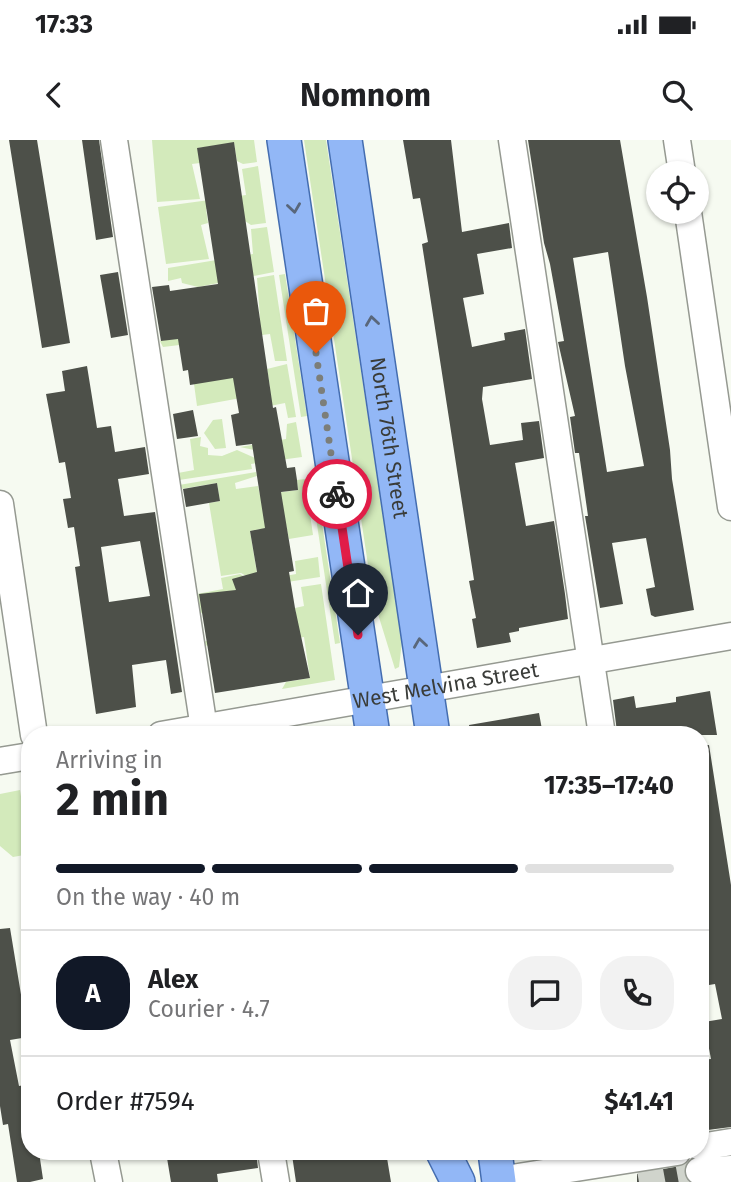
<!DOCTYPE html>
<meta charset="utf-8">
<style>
body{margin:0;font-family:"Fira Sans",sans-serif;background:#f2f2f2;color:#202124;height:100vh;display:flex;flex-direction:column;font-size:26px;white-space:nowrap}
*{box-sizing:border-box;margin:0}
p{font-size:23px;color:#757577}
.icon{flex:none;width:38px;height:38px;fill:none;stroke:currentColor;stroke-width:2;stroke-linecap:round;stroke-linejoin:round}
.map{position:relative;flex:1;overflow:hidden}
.panel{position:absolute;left:21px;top:586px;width:688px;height:434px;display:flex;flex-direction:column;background:#fff;border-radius:28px;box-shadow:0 2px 5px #0004}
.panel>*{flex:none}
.tools{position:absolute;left:646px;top:21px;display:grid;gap:14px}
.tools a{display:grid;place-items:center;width:63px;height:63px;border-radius:50%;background:#fff;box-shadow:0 2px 5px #0004;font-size:35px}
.pin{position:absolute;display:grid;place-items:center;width:60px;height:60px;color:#fff;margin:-72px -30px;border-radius:50% 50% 50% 0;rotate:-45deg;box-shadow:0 0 7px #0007}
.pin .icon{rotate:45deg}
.courier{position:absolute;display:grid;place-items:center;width:70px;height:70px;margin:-35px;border:5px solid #e11d48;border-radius:50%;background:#fff;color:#222;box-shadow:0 2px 9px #0007}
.head em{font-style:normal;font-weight:700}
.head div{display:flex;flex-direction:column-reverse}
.head{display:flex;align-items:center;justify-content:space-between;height:119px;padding:0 35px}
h1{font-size:46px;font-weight:700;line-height:52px}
.bar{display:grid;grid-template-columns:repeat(4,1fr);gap:10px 7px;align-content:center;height:84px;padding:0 35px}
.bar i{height:9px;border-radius:5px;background:#e0e0e0}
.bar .on{background:#111827}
.bar p{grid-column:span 4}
.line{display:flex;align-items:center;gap:18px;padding:0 35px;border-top:2px solid #e0e0e0}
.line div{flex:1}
.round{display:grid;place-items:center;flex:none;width:74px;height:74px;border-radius:28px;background:#f2f2f2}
.status{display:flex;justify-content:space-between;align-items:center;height:49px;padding:0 35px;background:#fff;direction:ltr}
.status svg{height:19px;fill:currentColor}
header{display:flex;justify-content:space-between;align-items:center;height:91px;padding:0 35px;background:#fff;font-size:32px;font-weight:700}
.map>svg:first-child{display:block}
</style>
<div class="status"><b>17:33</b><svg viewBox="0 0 49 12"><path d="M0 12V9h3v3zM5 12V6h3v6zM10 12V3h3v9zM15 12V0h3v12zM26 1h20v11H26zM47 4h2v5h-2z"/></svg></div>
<header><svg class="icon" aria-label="back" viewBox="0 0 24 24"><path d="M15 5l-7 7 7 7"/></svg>Nomnom<svg class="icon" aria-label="search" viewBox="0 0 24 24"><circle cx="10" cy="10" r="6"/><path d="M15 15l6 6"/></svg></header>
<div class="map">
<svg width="731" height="1042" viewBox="0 0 731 1042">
<rect width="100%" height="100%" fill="#f6faf1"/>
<path fill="#d3eabb" d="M152 0H254L257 22 243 24 237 21 234 3 198 8 200 23 192 24 200 59 157 62Z
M304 0H326L402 502 399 527 395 529 373 458Z
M258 26 266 83 251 85 245 81 242 64 206 69 208 83 201 85 209 119 166 124 158 67 246 55 242 29Z
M267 87 274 132 198 147 182 143 181 138 168 141V128L253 114 251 89Z
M285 134 307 276 301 277 279 135Z
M274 135 287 221H275L270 194 163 207 160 201 260 178 257 138Z
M287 224 296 277 288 278 285 263 265 267 258 255 197 266 194 244 223 229 270 247 267 229Z
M222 279 226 308 215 309 204 293 213 280Z
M296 282 302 317 251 324 252 329 179 340 178 333 194 330 190 299 201 297 200 306 208 308V315L222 316 237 310 255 318 254 310 240 307 286 299 287 284Z
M256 332 257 336 235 343 236 349 258 346 260 355 298 350 297 340 305 339 313 395 289 399 286 385 250 391 258 439 253 440 241 433 221 436 209 363 220 361 217 343 181 349 179 345Z
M315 337 340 503 335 504 310 338Z
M318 417 320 437 261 446 203 474 200 472 197 454 223 449 221 438 240 434 253 442 296 434 295 421Z
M321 444 335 540 282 549 286 542 310 538 304 497C271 502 239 500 207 506L203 502 296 473 295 468 304 466 301 447Z
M20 650 30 714 13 717 0 706V654Z"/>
<path fill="#4d5049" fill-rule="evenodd" d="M9 0H37L70 203 42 208Z
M82 0H99L113 97 96 100Z
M403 0H451L462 92 509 83 512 108 477 114 484 154 463 158 472 207 505 200 504 193 525 189 532 239 483 247 482 259 490 305 523 300 521 283 539 281 544 318 515 323 526 386 554 381 565 454 568 479 519 488V491L509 493 511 502 477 508 472 479 476 478 469 441 474 440 422 104 428 102 420 58 413 59Z
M528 0H620L647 157 670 310 672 339 694 470 655 477 651 475 646 449 655 447 646 398 612 403 623 464 600 468 585 376H588L579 313H575L570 277 575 276 558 202 564 201 550 124 544 103ZM608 112 625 226 644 326 607 332 573 118Z
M234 2 273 268 276 267 287 328 295 327 297 340 298 350 281 352 294 431 289 432 295 468 310 538 215 553 199 454 236 450 232 439 257 432 250 391 265 388 252 304 236 306 231 275 239 273 233 238 190 245 188 230 183 231 178 199 161 201 152 147 169 145 170 151 218 144 197 8Z
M118 132 128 195 111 198 100 135Z
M87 226 97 288 111 286 115 312 145 307 149 334 118 339 124 376 155 372 182 552 171 554 166 520 132 525 136 567 96 574 75 427 80 426 74 387 68 388 63 359 71 358 65 322 59 323 46 254 65 251 62 231ZM140 401 150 456 109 462 101 407Z
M193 270 198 296 177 299 173 274Z
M217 343 220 361 186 367 183 349Z
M710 551 717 595H650L649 587 617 592 613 560 634 556 636 568 676 562V557Z
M539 573 543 595H470L469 585Z
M709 605 731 745V987L700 991V920L711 919 704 882 722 879 715 844 709 845 700 793V606Z
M10 788 28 897 10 900 19 946 30 944V1012H39L43 1039 30 1042H17L8 984 3 985 0 966V789Z
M166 1012H256L258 1028 217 1034 218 1042H171Z
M311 1012H386L391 1042H296L292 1015Z
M685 1025 683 1033 688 1042H637V1034Z"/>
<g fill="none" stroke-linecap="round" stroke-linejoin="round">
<path stroke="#d0d4cc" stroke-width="26" stroke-dasharray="26 13" stroke-linecap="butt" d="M639 1042 699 1031"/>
<defs>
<g id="minor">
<path d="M114 0 205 595"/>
<path d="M512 0 602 595"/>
<path d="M677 0 682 33"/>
<path d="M688 72 731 367"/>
<path d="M0 364 34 595"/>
<path id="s1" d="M161 595 731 496"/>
<path d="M0 621 30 616"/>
<path d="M700 1007 731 1002"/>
<path d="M103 1012 109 1042"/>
<path d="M271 1012 276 1042"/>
<path d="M699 1031 731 1029"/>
<path d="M499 1040 677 1012"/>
</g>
<g id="major">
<path d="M284 0 373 595"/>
<path id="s2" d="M345 0 433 595"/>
<path d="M443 1012 458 1042"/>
<path d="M495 1012 499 1042"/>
</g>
</defs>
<use href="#minor" stroke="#959991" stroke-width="29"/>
<use href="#major" stroke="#446db0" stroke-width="36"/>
<use href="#minor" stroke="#fff" stroke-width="26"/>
<use href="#major" stroke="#92b7f6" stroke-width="33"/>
</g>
<defs><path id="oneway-chevron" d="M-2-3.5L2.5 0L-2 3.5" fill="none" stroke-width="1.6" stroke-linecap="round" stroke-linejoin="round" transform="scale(1.75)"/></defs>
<g stroke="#59677b">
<use href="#oneway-chevron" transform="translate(294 68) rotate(82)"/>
<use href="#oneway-chevron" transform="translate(372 181) rotate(-98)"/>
<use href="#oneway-chevron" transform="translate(420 503) rotate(-98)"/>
</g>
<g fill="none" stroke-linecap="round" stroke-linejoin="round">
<path stroke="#7c7e79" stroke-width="7" stroke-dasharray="0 12.6" d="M316 213 337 354"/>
<path stroke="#e11d48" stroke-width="9" d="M337 354 358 495"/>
</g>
<g text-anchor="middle" stroke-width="7" stroke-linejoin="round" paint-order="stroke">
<g font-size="21" fill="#3a3c39" stroke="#fff">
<text dy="7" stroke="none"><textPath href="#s2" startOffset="301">North 76th Street</textPath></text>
<text dy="7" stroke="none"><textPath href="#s1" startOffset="289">West Melvina Street</textPath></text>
</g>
</g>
</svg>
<div class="tools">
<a><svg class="icon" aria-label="locate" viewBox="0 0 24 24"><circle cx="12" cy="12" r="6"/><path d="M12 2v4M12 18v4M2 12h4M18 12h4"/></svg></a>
</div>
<div class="pin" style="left:316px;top:213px;background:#ea580c"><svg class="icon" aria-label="bag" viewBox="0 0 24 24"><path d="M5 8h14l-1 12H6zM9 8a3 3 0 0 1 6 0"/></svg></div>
<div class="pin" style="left:358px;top:495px;background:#1f2937"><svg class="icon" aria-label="home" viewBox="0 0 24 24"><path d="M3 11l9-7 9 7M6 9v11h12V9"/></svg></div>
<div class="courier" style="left:337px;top:354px"><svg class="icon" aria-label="bike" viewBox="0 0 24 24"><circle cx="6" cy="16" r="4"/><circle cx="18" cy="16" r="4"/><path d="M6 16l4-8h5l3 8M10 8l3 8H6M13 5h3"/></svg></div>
<section class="panel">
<div class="head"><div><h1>2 min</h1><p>Arriving in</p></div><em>17:35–17:40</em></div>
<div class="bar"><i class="on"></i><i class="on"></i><i class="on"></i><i></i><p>On the way · 40 m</p></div>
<div class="line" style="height:126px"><b class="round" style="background:#111827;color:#fff">A</b><div><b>Alex</b><p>Courier · 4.7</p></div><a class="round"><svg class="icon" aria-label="chat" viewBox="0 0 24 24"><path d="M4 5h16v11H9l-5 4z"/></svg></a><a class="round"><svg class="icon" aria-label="phone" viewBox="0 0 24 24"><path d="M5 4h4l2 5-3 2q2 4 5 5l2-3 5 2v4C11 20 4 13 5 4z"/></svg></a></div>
<div class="line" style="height:91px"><div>Order #7594</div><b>$41.41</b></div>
</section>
</div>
